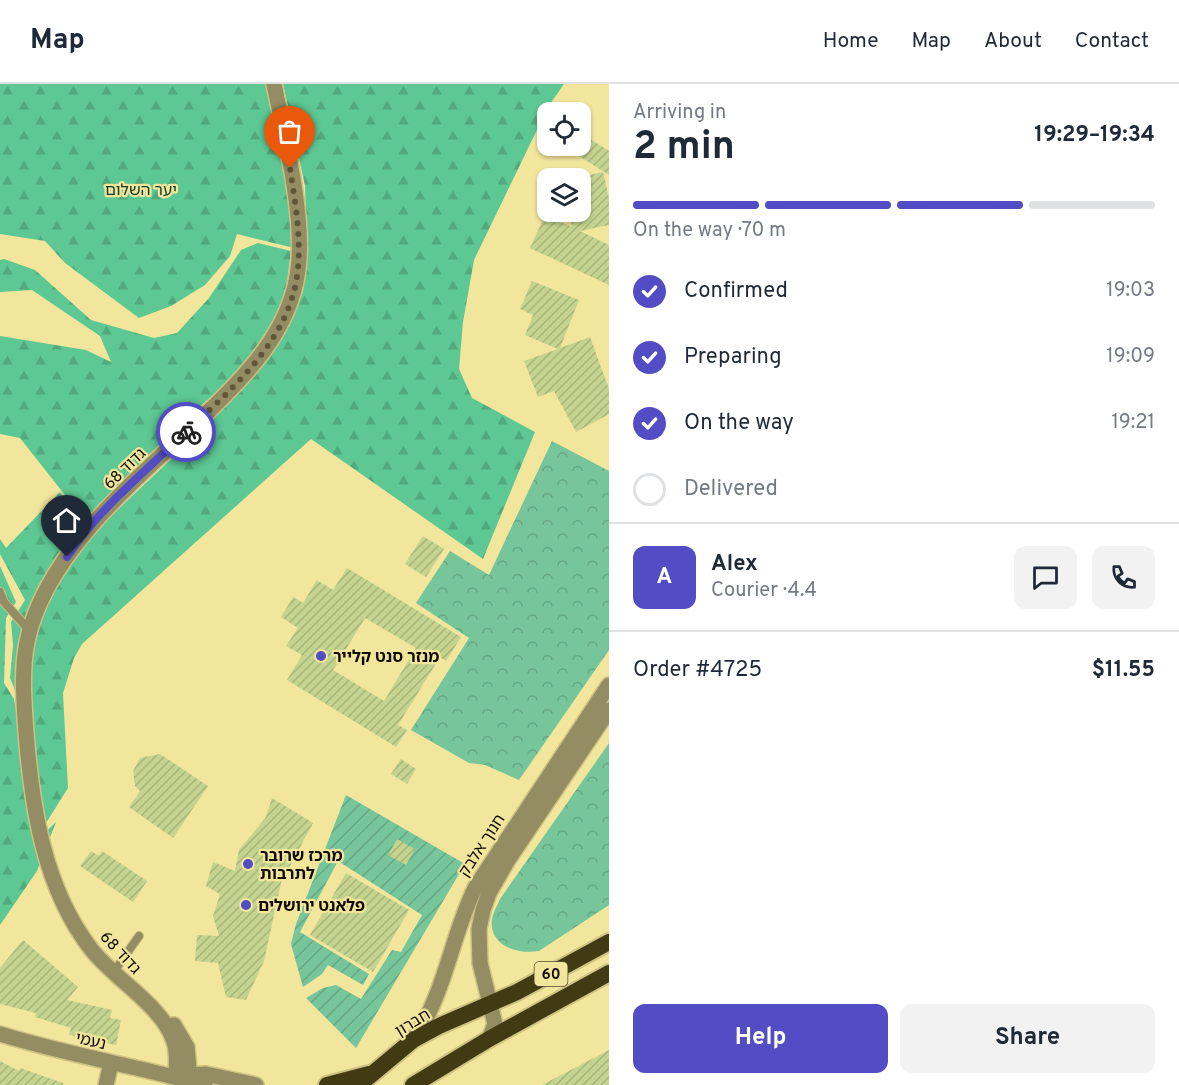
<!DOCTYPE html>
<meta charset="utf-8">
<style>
body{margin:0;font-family:Overpass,"Noto Sans Hebrew",sans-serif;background:#f2f2f3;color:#1f2937;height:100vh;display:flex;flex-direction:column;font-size:22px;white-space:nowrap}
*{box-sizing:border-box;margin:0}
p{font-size:20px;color:#747a83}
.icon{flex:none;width:33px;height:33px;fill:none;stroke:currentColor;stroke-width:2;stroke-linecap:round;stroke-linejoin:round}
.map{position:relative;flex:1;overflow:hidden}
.details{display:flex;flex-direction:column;background:#fff;width:570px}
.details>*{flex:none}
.fabs{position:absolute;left:537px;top:18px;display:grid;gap:12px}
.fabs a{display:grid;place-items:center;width:54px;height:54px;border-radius:12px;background:#fff;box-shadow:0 2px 4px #0004;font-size:30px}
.pin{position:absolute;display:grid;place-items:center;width:51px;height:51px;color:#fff;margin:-62px -26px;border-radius:50% 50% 50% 0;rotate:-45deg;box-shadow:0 0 6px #0007}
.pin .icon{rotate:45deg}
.courier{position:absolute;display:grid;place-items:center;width:60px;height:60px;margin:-30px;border:4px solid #524dc5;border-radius:50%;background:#fff;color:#222;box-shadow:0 2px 8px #0007}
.overview em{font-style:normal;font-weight:700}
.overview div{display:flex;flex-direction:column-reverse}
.overview{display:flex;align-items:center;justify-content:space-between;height:102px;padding:0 24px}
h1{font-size:39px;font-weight:700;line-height:45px}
.bar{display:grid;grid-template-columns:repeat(4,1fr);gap:9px 6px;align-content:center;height:72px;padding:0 24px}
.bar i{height:8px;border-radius:4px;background:#e0e1e3}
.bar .current{background:#524dc5}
.bar p{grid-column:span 4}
.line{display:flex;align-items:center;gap:15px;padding:0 24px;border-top:2px solid #e0e1e3}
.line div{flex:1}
.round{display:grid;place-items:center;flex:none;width:63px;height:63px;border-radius:12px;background:#f2f2f3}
ol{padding:0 24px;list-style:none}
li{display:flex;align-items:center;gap:18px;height:66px}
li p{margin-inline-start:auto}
li .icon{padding:6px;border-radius:50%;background:#524dc5;color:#fff;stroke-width:4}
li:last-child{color:#747a83}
li i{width:33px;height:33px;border:3px solid #e0e1e3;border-radius:50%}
.cta{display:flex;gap:12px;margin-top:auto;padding:12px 24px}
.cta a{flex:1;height:69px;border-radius:12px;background:#524dc5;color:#fff;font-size:24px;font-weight:700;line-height:69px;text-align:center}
.cta a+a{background:#f2f2f3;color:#1f2937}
header{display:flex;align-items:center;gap:36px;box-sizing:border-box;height:84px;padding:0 30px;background:#fff;border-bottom:2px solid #e0e1e3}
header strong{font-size:28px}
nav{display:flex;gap:33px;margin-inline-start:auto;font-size:21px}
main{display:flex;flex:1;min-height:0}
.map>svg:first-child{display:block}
</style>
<header>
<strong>Map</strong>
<nav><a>Home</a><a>Map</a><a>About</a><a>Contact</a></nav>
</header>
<main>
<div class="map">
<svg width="609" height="1001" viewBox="0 0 609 1001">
<defs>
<pattern id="forest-firs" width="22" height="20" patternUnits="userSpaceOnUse" patternTransform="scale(1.5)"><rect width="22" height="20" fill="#5dc893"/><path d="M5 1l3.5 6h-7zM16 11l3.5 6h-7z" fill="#50aa7d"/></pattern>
<pattern id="park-crowns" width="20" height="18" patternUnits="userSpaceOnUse" patternTransform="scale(1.5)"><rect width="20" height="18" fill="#76c59b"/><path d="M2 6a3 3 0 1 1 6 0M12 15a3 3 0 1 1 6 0" fill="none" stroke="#65a884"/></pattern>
<pattern id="garden-furrows" width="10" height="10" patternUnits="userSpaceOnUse" patternTransform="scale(1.5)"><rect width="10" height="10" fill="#76c59b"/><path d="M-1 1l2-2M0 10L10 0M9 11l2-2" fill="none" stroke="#65a884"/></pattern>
<pattern id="building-hatch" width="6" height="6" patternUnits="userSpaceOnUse" patternTransform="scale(1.5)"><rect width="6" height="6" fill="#c4d48f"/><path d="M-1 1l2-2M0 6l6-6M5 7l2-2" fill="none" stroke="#a7b57a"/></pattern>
</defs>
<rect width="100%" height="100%" fill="#f2e59c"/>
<path fill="url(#forest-firs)" d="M0 0H268L284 67 294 164 237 150 230 172 205 201 171 222 139 234 65 179 45 157 0 150Z
M283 0H564L548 23 474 176 463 238 459 285 472 314 535 348 483 475 311 355 82 560 74 574 63 609 68 704 41 747 31 645 10 594 13 561 11 538 25 516 0 470V455L6 464 60 408 91 451 204 344 243 303 292 231 303 208 307 167 305 102Z
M258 159 291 167 283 228 259 262 225 301 175 343 87 439 20 354 0 350V252L86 266 111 278 100 252 32 206 0 208V176L4 175 35 186 91 236 154 254 177 249 209 214 241 166Z
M0 482 16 518 6 534 4 599 14 615 19 644 25 710 34 759 56 738 37 787 0 841Z"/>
<path fill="url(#park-crowns)" d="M552 357 609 387V566L519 696 485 681 469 679 411 646 469 554 416 519 450 467 489 491Z
M609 659V821L539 867C522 870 495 865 492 843 490 834 496 824 500 815Z"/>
<path fill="url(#garden-furrows)" d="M346 711 465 780 356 964 306 914 323 904 336 901 361 915 392 866 401 868 422 831 338 777 300 848 369 890 363 901 328 881 322 890 303 903 291 860 296 840Z"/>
<path fill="url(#building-hatch)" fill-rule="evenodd" d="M590 55 609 67V91L579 72Z
M603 88 609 114V141L580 147 609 161V201L530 164 545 131 572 143 569 128H580V93Z
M532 197 579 216 560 264 590 253 609 305V330L576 348 554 307 538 313 524 277 558 265 525 251 533 231 520 225Z
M423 452 444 465 426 493 405 480Z
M347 484 461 553 446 577 440 573 398 641 407 646 396 663 287 596 302 571 286 562 298 544 281 533 293 513 303 519 317 496 333 506ZM365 534 416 564 384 617 333 586Z
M160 670 208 702 173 754 129 723 140 707 135 702 133 687 140 674Z
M401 675 416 685 407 700 391 690Z
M272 714 313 739 281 799 264 877 246 916 226 913 218 879 195 877 197 851 219 852 213 832 220 810 206 802 213 778 235 787 239 766 266 733Z
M397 755 415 765 406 781 388 771Z
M91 767 99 772 102 767 147 797 133 818 80 782Z
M346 789 409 826 373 888 310 851Z
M23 856 78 903 67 916 112 926 110 934 121 936 116 961 69 951 71 944 35 933 36 929 0 920V884Z
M609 966V1001H542Z
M0 977 19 987 20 984 63 999V1001H0Z"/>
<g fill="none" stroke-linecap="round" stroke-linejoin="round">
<defs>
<path id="service" d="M0 508 4 518 30 547
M113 889 139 852"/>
<path id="minor" d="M174 941 187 963 190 997
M176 992C176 980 178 969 174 958 164 923 114 895 91 865 44 804 32 724 26 649 24 620 21 588 27 558 45 468 140 392 204 332 246 291 290 248 298 186 305 132 285 54 274 0
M106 1001 111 979"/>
<path id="tertiary" d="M0 950C67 971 137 982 205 1001
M489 955 495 940 480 879 479 845 483 826 489 809 508 776 609 626
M413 956C445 911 451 853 475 804L609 601
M188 991 206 990 256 1001"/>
<path id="trunk" d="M327 1001 369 990
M359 1001 413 956 439 942 517 908 609 858
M413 1001 489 955 609 889"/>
</defs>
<use href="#service" stroke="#cec283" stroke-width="10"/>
<use href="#minor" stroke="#cec283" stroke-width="18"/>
<use href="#tertiary" stroke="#cec283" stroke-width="18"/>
<use href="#trunk" stroke="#cec283" stroke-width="20"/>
<use href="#service" stroke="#948d64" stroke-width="8"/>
<use href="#minor" stroke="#948d64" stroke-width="15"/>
<use href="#tertiary" stroke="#948d64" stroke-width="15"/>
<use href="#trunk" stroke="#413a12" stroke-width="16"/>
</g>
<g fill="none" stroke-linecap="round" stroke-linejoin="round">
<path stroke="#5f5737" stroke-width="6" stroke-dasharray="0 10.8" d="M186 348C234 303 291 255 298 185 301 151 295 117 290 84"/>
<path stroke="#524dc5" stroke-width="8" d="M67 473C95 428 147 386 186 348"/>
</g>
<g fill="#524dc5" stroke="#f2e59c" stroke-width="2">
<circle cx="321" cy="572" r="6"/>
<circle cx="248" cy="780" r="6"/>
<circle cx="246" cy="821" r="6"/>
</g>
<g text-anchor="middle" stroke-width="4.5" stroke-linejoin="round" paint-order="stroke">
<rect fill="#f2e59c" stroke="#544c2f" stroke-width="1.5" x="534.5" y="878" width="33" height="24" rx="4.5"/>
<g font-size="15" font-weight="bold" fill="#100b00">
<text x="551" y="895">60</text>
</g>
<g font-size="16" fill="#103e29" stroke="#f2e59c">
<text x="141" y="111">יער השלום</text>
</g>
<g font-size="16" fill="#100b00" stroke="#f2e59c">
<text transform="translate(124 384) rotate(-44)" y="6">גדוד 68</text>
<text transform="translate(481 761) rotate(-57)" y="6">חנוך אלבק</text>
<text transform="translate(121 868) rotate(47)" y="6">גדוד 68</text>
<text transform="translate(412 938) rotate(-31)" y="6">חברון</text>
<text transform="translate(91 956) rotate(13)" y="6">נעמי</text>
</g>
<g font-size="16" font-weight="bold" fill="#100b00" stroke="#f2e59c" text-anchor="start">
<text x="333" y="578">מנזר סנט קלייר</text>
<text x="260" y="777">מרכז שרובר<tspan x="260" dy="18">לתרבות</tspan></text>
<text x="258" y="827">פלאנט ירושלים</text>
</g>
</g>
</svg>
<div class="fabs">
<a><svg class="icon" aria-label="locate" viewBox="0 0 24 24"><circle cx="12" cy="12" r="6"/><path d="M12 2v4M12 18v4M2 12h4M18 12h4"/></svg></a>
<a><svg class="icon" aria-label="layers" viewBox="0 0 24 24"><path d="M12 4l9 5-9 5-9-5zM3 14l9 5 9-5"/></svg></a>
</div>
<div class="pin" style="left:290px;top:84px;background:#ea580c"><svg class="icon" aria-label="bag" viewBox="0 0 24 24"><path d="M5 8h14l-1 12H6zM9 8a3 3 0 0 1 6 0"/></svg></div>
<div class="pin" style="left:67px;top:473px;background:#1f2937"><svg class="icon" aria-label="home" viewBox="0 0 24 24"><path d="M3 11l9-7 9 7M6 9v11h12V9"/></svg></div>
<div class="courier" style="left:186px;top:348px"><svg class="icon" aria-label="bike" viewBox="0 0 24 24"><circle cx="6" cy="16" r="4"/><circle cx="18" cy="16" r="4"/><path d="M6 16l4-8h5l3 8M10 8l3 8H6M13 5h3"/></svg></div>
</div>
<section class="details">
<div class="overview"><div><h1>2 min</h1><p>Arriving in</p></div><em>19:29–19:34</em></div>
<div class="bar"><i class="current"></i><i class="current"></i><i class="current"></i><i></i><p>On the way · 70 m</p></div>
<ol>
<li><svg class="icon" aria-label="check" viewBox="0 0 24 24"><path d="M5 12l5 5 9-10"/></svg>Confirmed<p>19:03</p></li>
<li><svg class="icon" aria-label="check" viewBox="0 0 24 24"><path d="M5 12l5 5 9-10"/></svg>Preparing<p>19:09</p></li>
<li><svg class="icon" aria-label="check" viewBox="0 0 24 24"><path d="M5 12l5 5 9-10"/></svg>On the way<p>19:21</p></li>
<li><i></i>Delivered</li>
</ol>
<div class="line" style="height:108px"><b class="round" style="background:#524dc5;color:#fff">A</b><div><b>Alex</b><p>Courier · 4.4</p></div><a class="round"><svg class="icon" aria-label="chat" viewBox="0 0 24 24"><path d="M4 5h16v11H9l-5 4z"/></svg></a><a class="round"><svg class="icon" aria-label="phone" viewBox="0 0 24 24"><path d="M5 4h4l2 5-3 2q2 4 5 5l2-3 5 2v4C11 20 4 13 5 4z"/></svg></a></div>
<div class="line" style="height:78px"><div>Order #4725</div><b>$11.55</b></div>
<div class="cta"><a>Help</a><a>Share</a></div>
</section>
</main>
